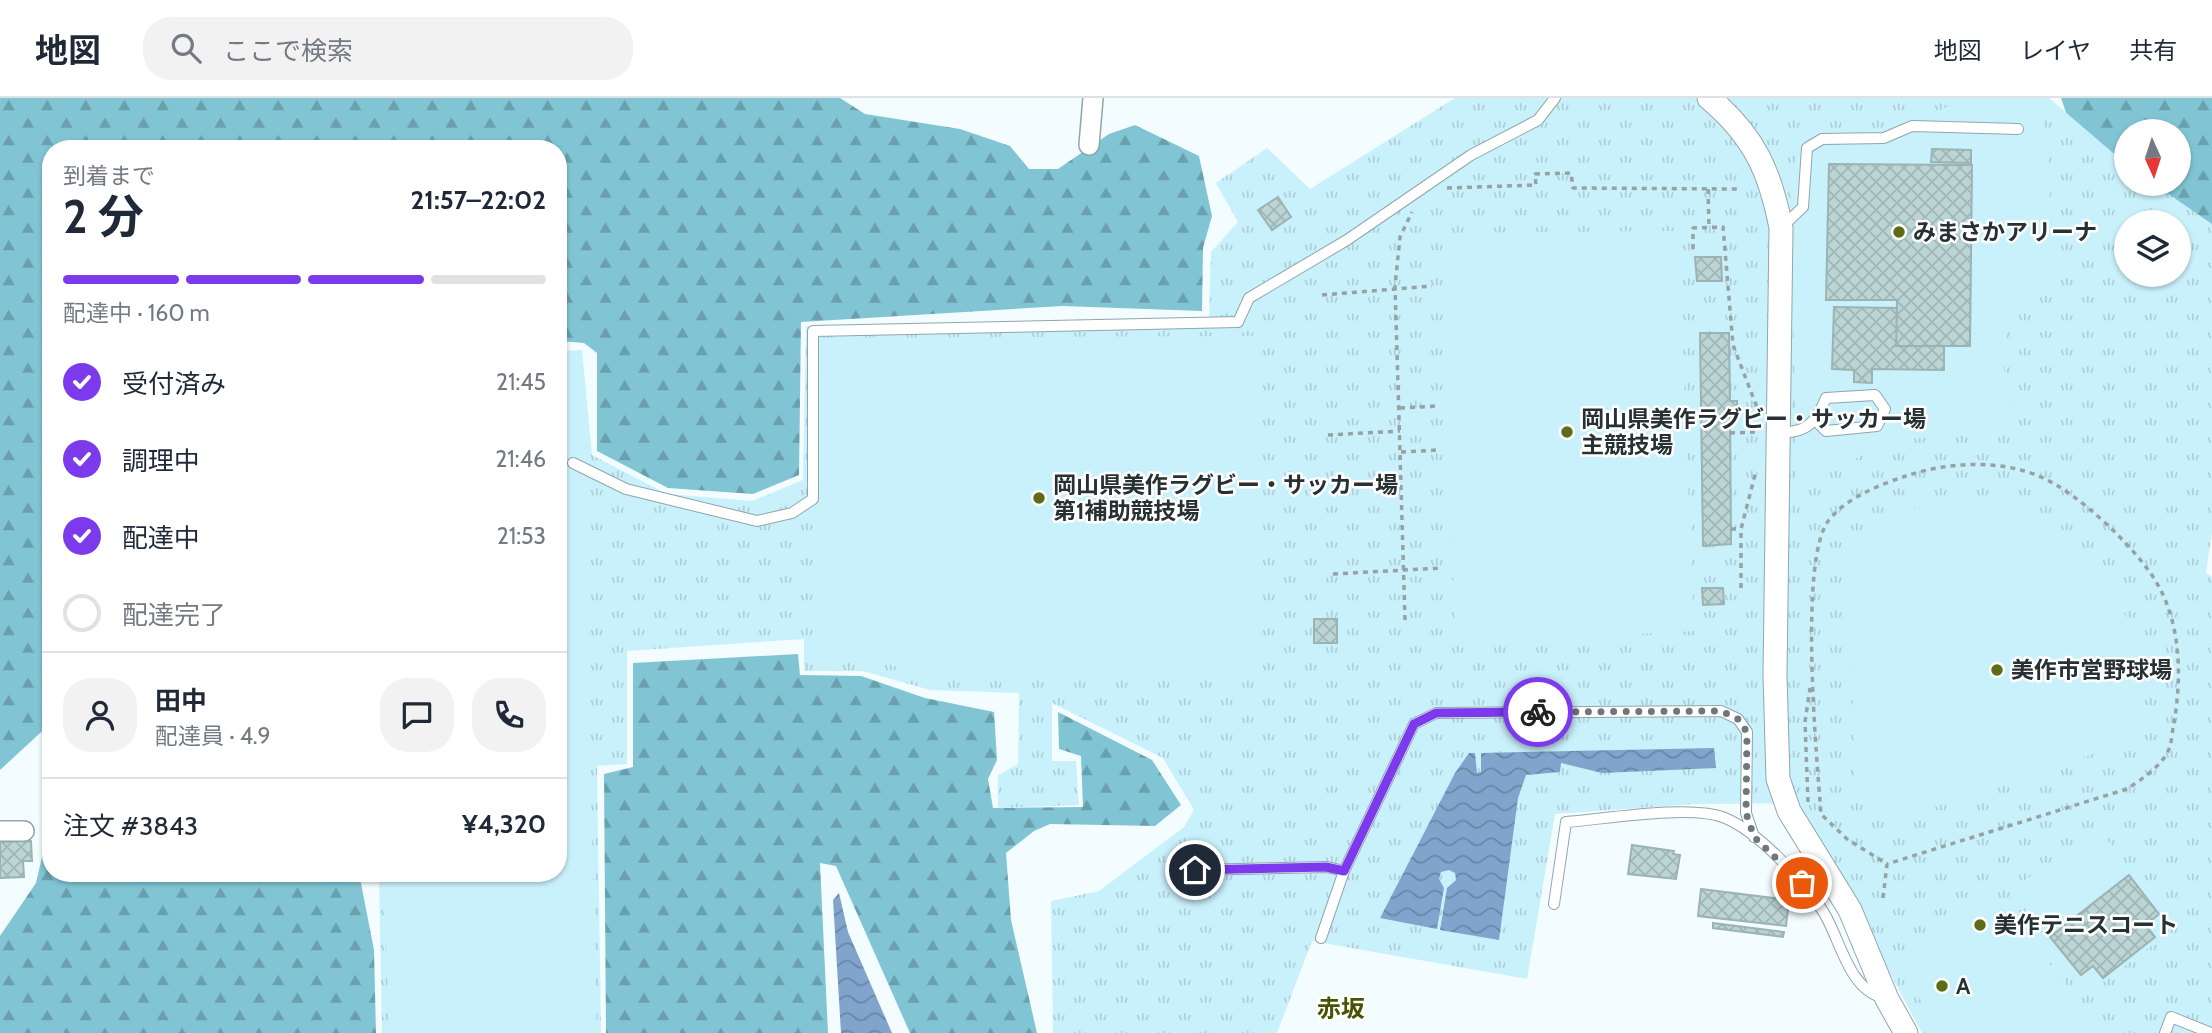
<!DOCTYPE html>
<html lang="ja">
<meta charset="utf-8">
<style>
body{margin:0;font-family:Cabin,"Noto Sans JP",sans-serif;background:#f2f2f3;color:#1f2937;height:100vh;display:flex;flex-direction:column;font-size:26px;white-space:nowrap}
*{box-sizing:border-box;margin:0}
p{font-size:23px;color:#747a83}
.icon{flex:none;width:38px;height:38px;fill:none;stroke:currentColor;stroke-width:2;stroke-linecap:round;stroke-linejoin:round}
.map{position:relative;flex:1;overflow:hidden}
.details{position:absolute;left:42px;top:42px;width:525px;height:742px;display:flex;flex-direction:column;background:#fff;border-radius:28px;box-shadow:0 2px 5px #0004}
.details>*{flex:none}
.needle{width:46px;rotate:177deg}
.tools{position:absolute;left:2114px;top:21px;display:grid;gap:14px}
.tools a{display:grid;place-items:center;width:77px;height:77px;border-radius:50%;background:#fff;box-shadow:0 2px 5px #0004;font-size:35px}
.pin{position:absolute;display:grid;place-items:center;width:60px;height:60px;color:#fff;margin:-30px;border:4px solid #fff;border-radius:50%;box-shadow:0 2px 7px #0007}
.courier{position:absolute;display:grid;place-items:center;width:70px;height:70px;margin:-35px;border:5px solid #7c3aed;border-radius:50%;background:#fff;color:#222;box-shadow:0 2px 9px #0007}
.headline em{font-style:normal;font-weight:700}
.headline div{display:flex;flex-direction:column-reverse}
.headline{display:flex;align-items:center;justify-content:space-between;height:119px;padding:0 21px}
h1{font-size:46px;font-weight:700;line-height:52px}
.bar{display:grid;grid-template-columns:repeat(4,1fr);gap:10px 7px;align-content:center;height:84px;padding:0 21px}
.bar i{height:9px;border-radius:5px;background:#e0e1e3}
.bar .on{background:#7c3aed}
.bar p{grid-column:span 4}
.line{display:flex;align-items:center;gap:18px;padding:0 21px;border-top:2px solid #e0e1e3}
.line div{flex:1}
.round{display:grid;place-items:center;flex:none;width:74px;height:74px;border-radius:28px;background:#f2f2f3}
ol{padding:0 21px;list-style:none}
li{display:flex;align-items:center;gap:21px;height:77px}
li p{margin-inline-start:auto}
li .icon{padding:7px;border-radius:50%;background:#7c3aed;color:#fff;stroke-width:4}
li:last-child{color:#747a83}
li i{width:38px;height:38px;border:4px solid #e0e1e3;border-radius:50%}
header{display:flex;align-items:center;gap:42px;box-sizing:border-box;height:98px;padding:0 35px;background:#fff;border-bottom:2px solid #e0e1e3}
header strong{font-size:33px}
nav{display:flex;gap:38px;margin-inline-start:auto;font-size:24px}
.search{width:490px;height:63px;background:#f2f2f3;display:flex;align-items:center;gap:18px;box-sizing:border-box;padding:0 24px;border-radius:28px;color:#747a83;font-size:26px}
.map>svg:first-child{display:block}
</style>
<header>
<strong>地図</strong>
<div class="search"><svg class="icon" aria-label="search" viewBox="0 0 24 24"><circle cx="10" cy="10" r="6"/><path d="M15 15l6 6"/></svg>ここで検索</div>
<nav><a>地図</a><a>レイヤ</a><a>共有</a></nav>
</header>
<div class="map">
<svg width="2212" height="935" viewBox="0 0 2212 935">
<defs>
<pattern id="forest-firs" width="22" height="20" patternUnits="userSpaceOnUse" patternTransform="scale(1.75)"><rect width="22" height="20" fill="#81c5d5"/><path d="M5 1l3.5 6h-7zM16 11l3.5 6h-7z" fill="#6aa0ad"/></pattern>
<pattern id="park-tufts" width="24" height="20" patternUnits="userSpaceOnUse" patternTransform="scale(1.75)"><rect width="24" height="20" fill="#c9f1fc"/><path d="M3 7l-1-3M5 7V3M7 7l1-3M15 17l-1-3M17 17v-4M19 17l1-3" fill="none" stroke="#adcfd8"/></pattern>
<pattern id="water-waves" width="16" height="10" patternUnits="userSpaceOnUse" patternTransform="scale(1.75)"><rect width="16" height="10" fill="#81a4cd"/><path d="M0 5q4-4 8 0t8 0" fill="none" stroke="#6a86a7"/></pattern>
<pattern id="building-cross-hatch" width="8" height="8" patternUnits="userSpaceOnUse" patternTransform="scale(1.75)"><rect width="8" height="8" fill="#bbd4d4"/><path d="M0 0l8 8M0 8l8-8" fill="none" stroke="#a1b6b6"/></pattern>
</defs>
<rect width="100%" height="100%" fill="#f3fcfe"/>
<path fill="url(#forest-firs)" fill-rule="evenodd" d="M0 0H840L865 16 960 31 1010 48 1029 71H1058L1109 36 1135 27 1199 58 1212 118 1203 150 1202 213 1062 208 801 224 799 377 753 396 668 390 597 353V255L584 245 558 243V51H51V625L0 672Z
M2061 0H2212V175L2179 124H2139L2078 49ZM2126 33H2179V86H2126Z
M798 556 800 577 861 578 925 600 994 614 997 662 988 681 993 710 1083 709 1081 658 1059 651 1058 614 1152 662 1181 707 1155 728 1050 726 1034 733 1006 755 1011 822 1037 935H910L836 768 820 765 828 935H606L604 676 633 669V565Z
M51 720V775H359L374 852 376 935H0V838L36 785Z"/>
<path fill="url(#park-tufts)" fill-rule="evenodd" d="M1455 0H2049L2126 66V86H2154L2212 126V434L2206 475 2212 479V935H1922L1799 705 1694 706 1555 716 1527 881 1312 843 1277 935H1053L1051 803 1099 793 1184 729 1194 712 1163 660 1052 605V663H1076L1079 707 998 710V677L1018 666 1019 595 930 592 863 573H804V541L627 553V666L597 668 601 935H382L379 775H558V253L582 252 592 357 667 396 752 403 803 382 806 228 1209 220 1211 154 1238 124 1216 85 1267 50 1310 91ZM2126 124H2179V177H2126Z"/>
<path fill="#c9f1fc" d="M1959 0H2043L2055 175C2042 187 2024 198 2015 214 1994 250 2006 300 2019 337L1978 334 1891 343 1797 390 1791 111C1791 83 1790 34 1829 35 1847 35 1865 41 1883 38 1898 36 1948 10 1959 0Z
M1678 133 1694 533 1455 545 1444 135Z
M1253 238 1263 574 931 579 868 560H816L823 240Z
M558 256H581L590 601 558 602Z
M1951 398C2039 404 2080 430 2121 509 2127 521 2139 538 2141 552 2145 584 2138 612 2131 643L1893 723 1856 701 1847 452C1876 421 1911 411 1951 398Z
M558 615H589L597 935H389L384 775H558Z
M2099 731 2165 818 2154 827 2163 839 2104 884 2093 873 2078 884 2012 791Z
M1990 789 2103 935H1946L1891 864Z"/>
<path fill="url(#water-waves)" d="M1714 650 1716 670 1602 675 1561 665 1560 674 1526 677 1518 700 1499 842 1440 832 1447 790 1456 782 1455 775 1449 772 1441 774 1439 781 1444 790 1437 831 1380 820 1455 675 1469 655H1475L1477 675 1481 674V655Z
M839 795 848 834 892 935H841L833 802Z"/>
<path fill="url(#building-cross-hatch)" stroke="#9bb3b3" stroke-width="2" d="M1932 51 1971 52V65L1931 64Z
M1829 66 1972 67 1970 248H1896L1897 202H1826Z
M1278 99 1291 119 1272 132 1258 112Z
M1695 159H1721L1722 183H1697Z
M1834 209 1897 210 1896 248H1944V272L1872 271V285L1854 284V272L1832 271Z
M1700 235H1729L1730 303H1737V319H1730L1731 446 1703 448Z
M1702 490H1723L1724 506 1703 507Z
M1314 521H1337V545H1314Z
M31 743 32 763H23L24 779 0 780V744Z
M1632 747 1674 753 1673 756 1680 757 1676 781 1628 776Z
M2129 777 2159 816 2146 827 2155 839 2103 880 2093 868 2081 877 2050 839Z
M1701 791 1789 802 1786 828 1698 818Z
M1713 825 1784 834 1783 839 1713 830Z"/>
<g fill="none" stroke-linecap="round" stroke-linejoin="round">
<defs>
<path id="service" d="M1782 129 1803 109 1807 50 1822 41 1884 40 1912 28 2018 31
M1778 334C1807 336 1816 324 1826 300L1875 297 1885 311 1877 328 1826 333 1816 323
M573 365 626 391 757 423 792 415 813 401V233L1238 224 1249 200 1347 142 1471 57 1538 22 1555 0
M1195 772 1327 769 1344 773
M1554 806 1566 724C1605 721 1691 706 1725 720 1759 734 1805 784 1824 815 1841 843 1848 890 1883 900
M1321 840 1344 773 1414 626 1436 615 1721 613 1738 621 1747 634 1746 715 1754 739
M2165 935 2171 919 2211 935"/>
<path id="minor" d="M1089 47 1093 0
M0 733H24"/>
<path id="tertiary" d="M1709 0C1754 38 1770 73 1781 130L1775 577 1778 681 1789 713 1850 812 1887 901 1906 935"/>
</defs>
<use href="#service" stroke="#90a6ac" stroke-width="12"/>
<use href="#minor" stroke="#90a6ac" stroke-width="22"/>
<use href="#tertiary" stroke="#90a6ac" stroke-width="25"/>
<path stroke="#98a1a3" stroke-width="3.5" stroke-dasharray="5 5" stroke-linecap="butt" d="M1447 90 1536 87 1535 76 1571 75 1573 90 1737 91
M1708 91 1709 129
M1693 151V130L1723 129 1733 247 1758 312
M1322 197 1432 188
M1400 310 1437 308
M1730 335 1758 334
M1328 337 1400 333
M1401 354 1438 352
M1731 431H1741
M1333 476 1441 470
M1741 490V431L1756 373
M1405 522 1395 188 1400 139 1412 114
M1808 704 1805 624 1810 590
M1883 800 1887 766 1847 741 1821 716C1817 662 1798 460 1829 422 1846 400 1881 386 1906 378 1948 364 2000 361 2041 379 2078 395 2134 448 2155 482 2181 524 2182 577 2174 625 2172 633 2172 644 2169 651 2162 668 2142 681 2127 691L1887 766"/>
<use href="#service" stroke="#fff" stroke-width="10"/>
<use href="#minor" stroke="#fff" stroke-width="19"/>
<use href="#tertiary" stroke="#fff" stroke-width="23"/>
</g>
<g fill="none" stroke-linecap="round" stroke-linejoin="round">
<path stroke="#6e777a" stroke-width="7" stroke-dasharray="0 12.6" d="M1538 614 1721 613 1738 621 1747 634 1746 715 1754 739 1802 785"/>
<path stroke="#7c3aed" stroke-width="9" d="M1195 772 1326 769 1344 773 1414 626 1436 615 1538 614"/>
</g>
<g fill="#5e6c17" stroke="#fff" stroke-width="2.5">
<circle cx="1899" cy="134" r="7"/>
<circle cx="1567" cy="334" r="7"/>
<circle cx="1039" cy="400" r="7"/>
<circle cx="1997" cy="572" r="7"/>
<circle cx="1980" cy="827" r="7"/>
<circle cx="1942" cy="888" r="7"/>
</g>
<g text-anchor="middle" stroke-width="5" stroke-linejoin="round" paint-order="stroke">
<g font-size="23" font-weight="bold" fill="#273033" stroke="#fff" text-anchor="start">
<text x="1913" y="142">みまさかアリーナ</text>
<text x="1581" y="329">岡山県美作ラグビー・サッカー場<tspan x="1581" dy="26">主競技場</tspan></text>
<text x="1053" y="395">岡山県美作ラグビー・サッカー場<tspan x="1053" dy="26">第1補助競技場</tspan></text>
<text x="2011" y="580">美作市営野球場</text>
<text x="1994" y="835">美作テニスコート</text>
<text x="1956" y="896">A</text>
</g>
<g font-size="24" font-weight="bold" fill="#485500" stroke="#fff">
<text x="1341" y="919">赤坂</text>
</g>
</g>
</svg>
<div class="tools">
<a><svg class="needle" viewBox="-14 -14 28 28"><path d="M0-13l5 13h-10z" fill="#e53935"/><path d="M0 13l5-13h-10z" fill="#747a83"/></svg></a>
<a><svg class="icon" aria-label="layers" viewBox="0 0 24 24"><path d="M12 4l9 5-9 5-9-5zM3 14l9 5 9-5"/></svg></a>
</div>
<div class="pin" style="left:1802px;top:785px;background:#ea580c"><svg class="icon" aria-label="bag" viewBox="0 0 24 24"><path d="M5 8h14l-1 12H6zM9 8a3 3 0 0 1 6 0"/></svg></div>
<div class="pin" style="left:1195px;top:772px;background:#1f2937"><svg class="icon" aria-label="home" viewBox="0 0 24 24"><path d="M3 11l9-7 9 7M6 9v11h12V9"/></svg></div>
<div class="courier" style="left:1538px;top:614px"><svg class="icon" aria-label="bike" viewBox="0 0 24 24"><circle cx="6" cy="16" r="4"/><circle cx="18" cy="16" r="4"/><path d="M6 16l4-8h5l3 8M10 8l3 8H6M13 5h3"/></svg></div>
<section class="details">
<div class="headline"><div><h1>2 分</h1><p>到着まで</p></div><em>21:57–22:02</em></div>
<div class="bar"><i class="on"></i><i class="on"></i><i class="on"></i><i></i><p>配達中 · 160 m</p></div>
<ol>
<li><svg class="icon" aria-label="check" viewBox="0 0 24 24"><path d="M5 12l5 5 9-10"/></svg>受付済み<p>21:45</p></li>
<li><svg class="icon" aria-label="check" viewBox="0 0 24 24"><path d="M5 12l5 5 9-10"/></svg>調理中<p>21:46</p></li>
<li><svg class="icon" aria-label="check" viewBox="0 0 24 24"><path d="M5 12l5 5 9-10"/></svg>配達中<p>21:53</p></li>
<li><i></i>配達完了</li>
</ol>
<div class="line" style="height:126px"><a class="round"><svg class="icon" aria-label="person" viewBox="0 0 24 24"><circle cx="12" cy="8" r="4"/><path d="M4 21q1-7 8-7t8 7"/></svg></a><div><b>田中</b><p>配達員 · 4.9</p></div><a class="round"><svg class="icon" aria-label="chat" viewBox="0 0 24 24"><path d="M4 5h16v11H9l-5 4z"/></svg></a><a class="round"><svg class="icon" aria-label="phone" viewBox="0 0 24 24"><path d="M5 4h4l2 5-3 2q2 4 5 5l2-3 5 2v4C11 20 4 13 5 4z"/></svg></a></div>
<div class="line" style="height:91px"><div>注文 #3843</div><b>¥4,320</b></div>
</section>
</div>
